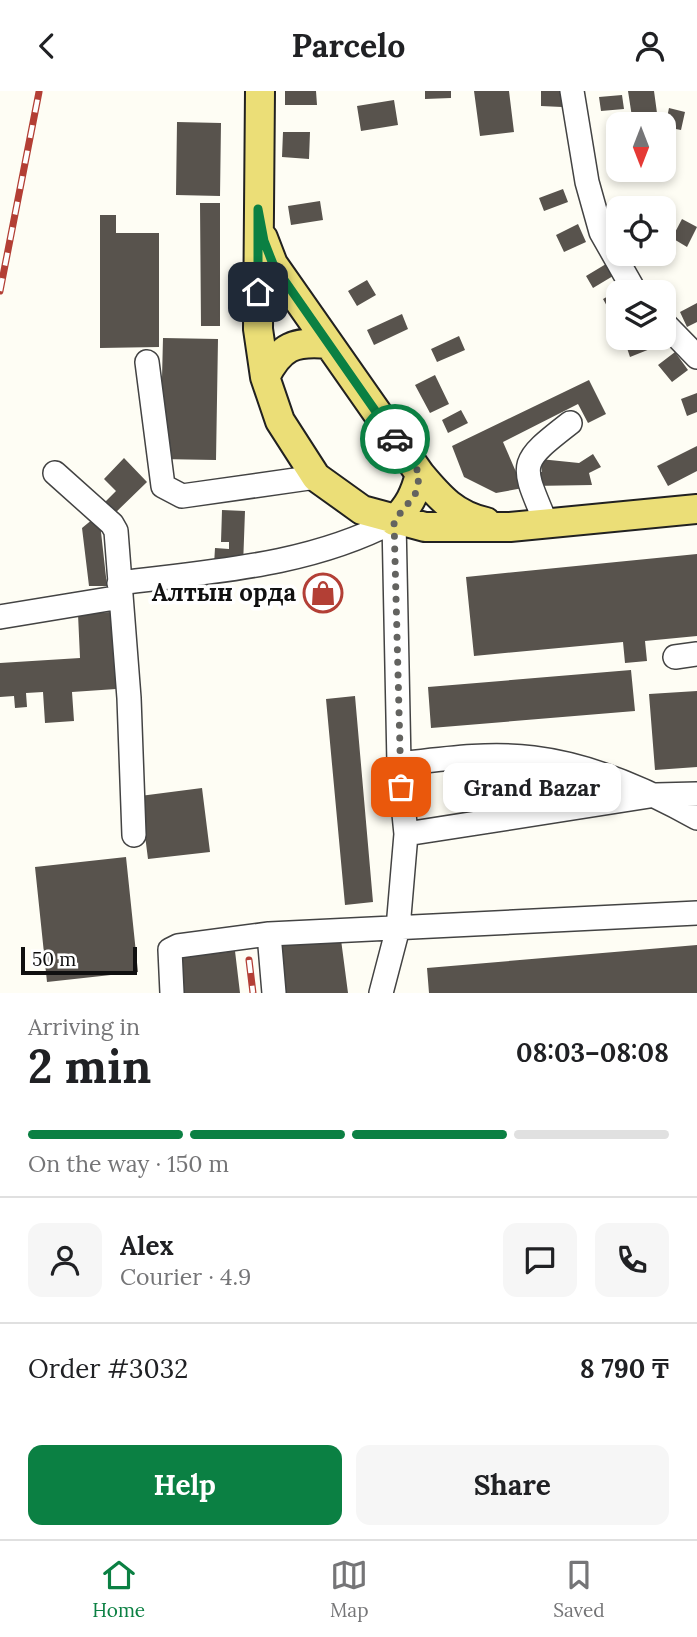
<!DOCTYPE html>
<meta charset="utf-8">
<style>
body{margin:0;font-family:Lora,serif;background:#f6f6f6;color:#202124;height:100vh;display:flex;flex-direction:column;font-size:26px;white-space:nowrap}
*{box-sizing:border-box;margin:0}
p{font-size:23px;color:#757577}
.icon{flex:none;width:38px;height:38px;fill:none;stroke:currentColor;stroke-width:2;stroke-linecap:round;stroke-linejoin:round}
.map{position:relative;height:902px;overflow:hidden}
.details{display:flex;flex-direction:column;background:#fff;flex:1}
.details>*{flex:none}
.needle{width:46px;rotate:180deg}
.tools{position:absolute;left:606px;top:21px;display:grid;gap:14px}
.tools a{display:grid;place-items:center;width:70px;height:70px;border-radius:14px;background:#fff;box-shadow:0 4px 10px #0003;font-size:35px}
.scale{position:absolute;left:21px;bottom:18px;width:116px;box-sizing:border-box;padding-left:7px;border:4px solid #101010;border-top:0;font-size:19px;line-height:24px;white-space:nowrap;color:#101010;-webkit-text-stroke:5px #fff;paint-order:stroke}
.pin{position:absolute;display:grid;place-items:center;width:60px;height:60px;color:#fff;margin:-30px;border-radius:14px;box-shadow:0 4px 10px #0006}
.courier{position:absolute;display:grid;place-items:center;width:70px;height:70px;margin:-35px;border:5px solid #0b8043;border-radius:50%;background:#fff;color:#222;box-shadow:0 2px 9px #0007}
.bubble{position:absolute;height:49px;border-radius:14px;background:#fff;box-shadow:0 4px 10px #0003;font-size:23px;font-weight:700;line-height:49px;text-align:center}
.summary em{font-style:normal;font-weight:700}
.summary div{display:flex;flex-direction:column-reverse}
.summary{display:flex;align-items:center;justify-content:space-between;height:119px;padding:0 28px}
h1{font-size:46px;font-weight:700;line-height:52px}
.bar{display:grid;grid-template-columns:repeat(4,1fr);gap:10px 7px;align-content:center;height:84px;padding:0 28px}
.bar i{height:9px;border-radius:5px;background:#e0e0e0}
.bar .current{background:#0b8043}
.bar p{grid-column:span 4}
.line{display:flex;align-items:center;gap:18px;padding:0 28px;border-top:2px solid #e0e0e0}
.line div{flex:1}
.round{display:grid;place-items:center;flex:none;width:74px;height:74px;border-radius:14px;background:#f6f6f6}
.action{display:flex;gap:14px;margin-top:auto;padding:14px 28px}
.action a{flex:1;height:80px;border-radius:14px;background:#0b8043;color:#fff;font-size:28px;font-weight:700;line-height:80px;text-align:center}
.action a+a{background:#f6f6f6;color:#202124}
header{display:flex;justify-content:space-between;align-items:center;height:91px;padding:0 28px;background:#fff;font-size:32px;font-weight:700}
.tab-bar{display:flex;justify-content:space-around;align-items:center;height:98px;border-top:2px solid #e0e0e0;background:#fff;font-size:19px;color:#757577}
.tab-bar a{display:grid;justify-items:center;gap:4px}
.tab-bar .current{color:#0b8043}
.map>svg:first-child{display:block}
</style>
<header><svg class="icon" aria-label="back" viewBox="0 0 24 24"><path d="M15 5l-7 7 7 7"/></svg>Parcelo<svg class="icon" aria-label="person" viewBox="0 0 24 24"><circle cx="12" cy="8" r="4"/><path d="M4 21q1-7 8-7t8 7"/></svg></header>
<div class="map">
<svg width="697" height="902" viewBox="0 0 697 902">
<rect width="100%" height="100%" fill="#fefdf4"/>
<path fill="#58534d" d="M285 0H316L317 14H285Z
M425 0H451V7L425 8Z
M474 0H509L514 41 480 45Z
M541 0H563L562 16 541 15Z
M628 0H654L657 22 632 26Z
M622 4 624 18 601 20 599 6Z
M394 9 398 34 361 40 357 15Z
M669 17 685 21 681 39 665 36Z
M177 31 221 32 220 105 176 104Z
M283 41H310L309 68 282 66Z
M563 98 568 111 544 120 539 107Z
M320 110 323 129 291 134 288 115Z
M200 112H220V235H201Z
M100 124H116V142H159V256L100 257Z
M682 128 697 136 687 156 672 147Z
M578 133 586 151 564 161 556 144Z
M606 173 613 185 593 197 586 185Z
M367 189 376 204 357 215 348 200Z
M621 198 623 201H618V223L613 226 603 208Z
M697 212V231L687 236 680 221Z
M402 223 408 238 374 254 367 239Z
M459 245 465 259 437 271 431 258Z
M163 247 218 248 216 369 160 368Z
M646 247 650 258 630 266 624 248Z
M675 261 688 279 672 291 658 274Z
M435 284 449 313 430 322 415 294Z
M589 289 606 323 588 332 578 313 503 351 523 397 496 402 464 386 452 355Z
M697 302V321L687 325 681 308Z
M461 319 468 332 448 342 442 329Z
M697 355V380L668 395 657 375Z
M593 363 601 376 589 382 592 394 532 395 531 379 542 381 540 368 579 372Z
M124 367 147 391 111 426 101 415 116 400 104 388Z
M222 419 245 420 243 475 214 474 215 457 229 458V451H221Z
M99 423 107 495H89L82 437Z
M697 463V545L645 550 647 570 625 572 623 551 474 565 466 486Z
M111 521 116 598 72 601 74 630 45 632 43 601 26 602 27 616 15 617 14 605 0 606V572L80 567 78 523Z
M631 579 635 620 431 637 428 596Z
M697 600V676L655 679 649 603Z
M355 605 373 811 345 814 326 608Z
M202 697 210 761 148 768 140 705Z
M126 766 138 881 47 891 35 776Z
M340 841 348 902H286L279 849Z
M697 854V902H429L427 877Z
M235 860 240 902H176L172 868Z"/>
<g fill="none" stroke-linecap="round" stroke-linejoin="round">
<defs>
<path id="minor" d="M572 0 587 91 601 141 635 201
M663 231 697 266
M147 271 163 395 182 405 316 386
M55 382 112 433 116 440 129 607 134 744
M546 432C521 372 517 373 570 332
M119 492C214 480 308 475 394 430L399 673 406 743 398 837 381 902
M0 526 121 506
M675 566 697 563
M399 673C442 668 490 661 533 667 591 674 646 698 697 727
M406 743 656 704 697 703
M269 843 274 902
M172 902 170 859 178 855 269 843 697 822"/>
<path id="major" d="M260 0 258 238 265 286 280 330 316 386 362 419 425 436H510L697 418
M263 147 273 173 420 383C440 407 455 424 486 431
M265 286C281 255 294 250 328 253
M394 430C409 415 415 403 420 383"/>
</defs>
<use href="#minor" stroke="#434343" stroke-width="26"/>
<use href="#major" stroke="#212121" stroke-width="32"/>
<use href="#minor" stroke="#fff" stroke-width="23"/>
<use href="#major" stroke="#ebde77" stroke-width="28"/>
<defs>
<path id="rail" d="M0 200 39 1
M249 869 253 902"/>
</defs>
<use href="#rail" stroke="#b33f35" stroke-width="7"/>
<use href="#rail" stroke="#fff" stroke-width="4.5" stroke-dasharray="13" stroke-linecap="butt"/>
</g>
<g fill="none" stroke-linecap="round" stroke-linejoin="round">
<path stroke="#636360" stroke-width="7" stroke-dasharray="0 12.6" d="M395 348 420 383 415 404 394 430 401 696"/>
<path stroke="#0b8043" stroke-width="9" d="M258 201V118L264 150 273 173 395 348"/>
</g>
<defs>
<symbol id="shop-ring" viewBox="-11 -11 22 22"><circle r="9.5" fill="#fff" stroke="#b33f35" stroke-width="1.5"/><path d="M-5-2.5h2.3a2.7 3.5 0 0 1 5.4 0H5L5.5 6h-11ZM-1.5-2.5h3a1.5 2.3 0 0 0-3 0Z" fill="#b33f35"/></symbol>
</defs>
<g fill-rule="evenodd">
<use href="#shop-ring" x="301" y="480" width="44" height="44"/>
</g>
<g text-anchor="middle" stroke-width="7" stroke-linejoin="round" paint-order="stroke">
<g font-size="24" font-weight="bold" fill="#101010" stroke="#fff" text-anchor="end">
<text x="296" y="510">Алтын орда</text>
</g>
</g>
</svg>
<div class="tools">
<a><svg class="needle" viewBox="-14 -14 28 28"><path d="M0-13l5 13h-10z" fill="#e53935"/><path d="M0 13l5-13h-10z" fill="#757577"/></svg></a>
<a><svg class="icon" aria-label="locate" viewBox="0 0 24 24"><circle cx="12" cy="12" r="6"/><path d="M12 2v4M12 18v4M2 12h4M18 12h4"/></svg></a>
<a><svg class="icon" aria-label="layers" viewBox="0 0 24 24"><path d="M12 4l9 5-9 5-9-5zM3 14l9 5 9-5"/></svg></a>
</div>
<div class="scale">50 m</div>
<div class="pin" style="left:401px;top:696px;background:#ea580c"><svg class="icon" aria-label="bag" viewBox="0 0 24 24"><path d="M5 8h14l-1 12H6zM9 8a3 3 0 0 1 6 0"/></svg></div>
<div class="pin" style="left:258px;top:201px;background:#1f2937"><svg class="icon" aria-label="home" viewBox="0 0 24 24"><path d="M3 11l9-7 9 7M6 9v11h12V9"/></svg></div>
<div class="courier" style="left:395px;top:348px"><svg class="icon" aria-label="car" viewBox="0 0 24 24"><path d="M5 17H2v-5l4-1 3-4h7l3 4 3 1v5h-3M9 17h6M6 11h13"/><circle cx="7" cy="17" r="2"/><circle cx="17" cy="17" r="2"/></svg></div>
<div class="bubble" style="left:443px;top:672px;width:178px">Grand Bazar</div>
</div>
<section class="details">
<div class="summary"><div><h1>2 min</h1><p>Arriving in</p></div><em>08:03–08:08</em></div>
<div class="bar"><i class="current"></i><i class="current"></i><i class="current"></i><i></i><p>On the way · 150 m</p></div>
<div class="line" style="height:126px"><a class="round"><svg class="icon" aria-label="person" viewBox="0 0 24 24"><circle cx="12" cy="8" r="4"/><path d="M4 21q1-7 8-7t8 7"/></svg></a><div><b>Alex</b><p>Courier · 4.9</p></div><a class="round"><svg class="icon" aria-label="chat" viewBox="0 0 24 24"><path d="M4 5h16v11H9l-5 4z"/></svg></a><a class="round"><svg class="icon" aria-label="phone" viewBox="0 0 24 24"><path d="M5 4h4l2 5-3 2q2 4 5 5l2-3 5 2v4C11 20 4 13 5 4z"/></svg></a></div>
<div class="line" style="height:91px"><div>Order #3032</div><b>8 790 ₸</b></div>
<div class="action"><a>Help</a><a>Share</a></div>
</section>
<nav class="tab-bar">
<a class="current"><svg class="icon" aria-label="home" viewBox="0 0 24 24"><path d="M3 11l9-7 9 7M6 9v11h12V9"/></svg>Home</a>
<a><svg class="icon" aria-label="map" viewBox="0 0 24 24"><path d="M3 6l6-2 6 2 6-2v14l-6 2-6-2-6 2zM9 4v14M15 6v14"/></svg>Map</a>
<a><svg class="icon" aria-label="saved" viewBox="0 0 24 24"><path d="M7 4h10v16l-5-4-5 4z"/></svg>Saved</a>
</nav>
